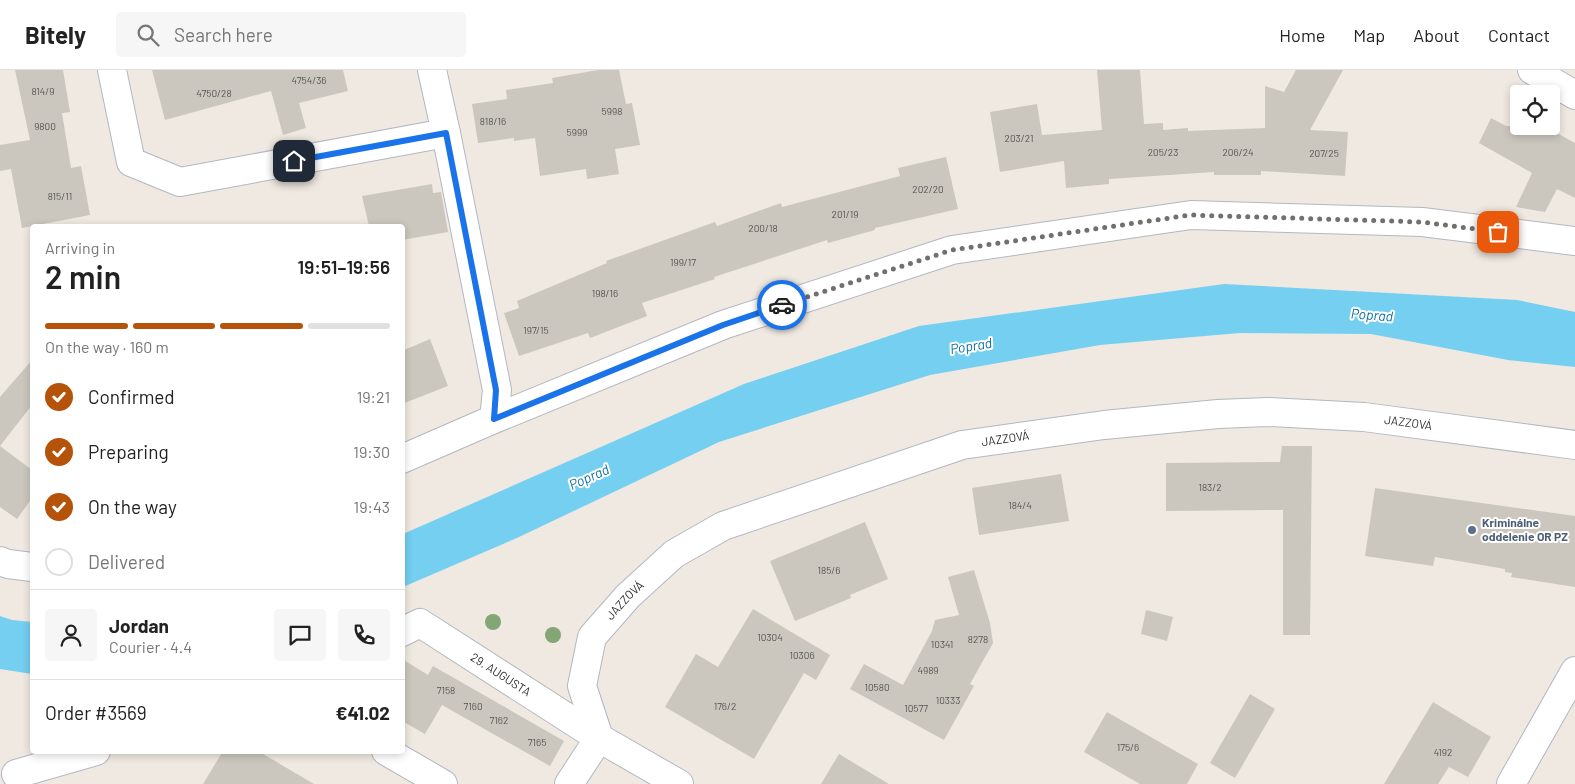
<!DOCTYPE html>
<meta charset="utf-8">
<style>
body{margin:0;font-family:Barlow,sans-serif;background:#f6f6f6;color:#222;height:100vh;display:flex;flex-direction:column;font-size:19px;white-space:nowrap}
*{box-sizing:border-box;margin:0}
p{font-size:16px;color:#767676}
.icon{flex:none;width:28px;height:28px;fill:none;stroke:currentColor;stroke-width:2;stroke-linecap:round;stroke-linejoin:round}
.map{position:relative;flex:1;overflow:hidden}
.sheet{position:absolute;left:30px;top:154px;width:375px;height:530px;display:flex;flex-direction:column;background:#fff;border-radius:5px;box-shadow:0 2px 8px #0003}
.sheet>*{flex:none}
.controls{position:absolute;left:1510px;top:15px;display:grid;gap:10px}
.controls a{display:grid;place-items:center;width:50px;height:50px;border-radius:5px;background:#fff;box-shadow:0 2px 8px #0003;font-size:25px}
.pin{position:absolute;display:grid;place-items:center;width:42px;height:42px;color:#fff;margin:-21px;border-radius:10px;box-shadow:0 2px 8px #0006}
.courier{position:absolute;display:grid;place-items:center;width:50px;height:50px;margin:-25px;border:4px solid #1a73e8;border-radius:50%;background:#fff;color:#222;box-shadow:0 1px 6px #0007}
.overview em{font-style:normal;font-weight:600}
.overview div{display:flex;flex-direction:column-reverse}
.overview{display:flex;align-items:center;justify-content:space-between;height:85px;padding:0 15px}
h1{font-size:32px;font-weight:600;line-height:38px}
.bar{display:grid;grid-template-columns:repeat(4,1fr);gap:8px 5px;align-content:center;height:60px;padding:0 15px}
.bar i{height:6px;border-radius:4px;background:#e0e0e0}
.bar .selected{background:#b45309}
.bar p{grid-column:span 4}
.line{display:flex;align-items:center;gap:12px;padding:0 15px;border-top:1px solid #e0e0e0}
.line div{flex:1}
.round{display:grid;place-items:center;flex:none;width:52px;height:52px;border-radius:5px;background:#f6f6f6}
ol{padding:0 15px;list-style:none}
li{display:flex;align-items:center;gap:15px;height:55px}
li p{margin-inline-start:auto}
li .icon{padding:5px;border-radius:50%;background:#b45309;color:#fff;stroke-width:4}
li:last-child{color:#767676}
li i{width:28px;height:28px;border:2px solid #e0e0e0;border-radius:50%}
header{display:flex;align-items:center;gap:30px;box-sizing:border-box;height:70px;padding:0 25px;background:#fff;border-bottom:1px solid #e0e0e0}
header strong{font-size:24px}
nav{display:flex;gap:28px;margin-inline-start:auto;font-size:18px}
.search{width:350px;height:45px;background:#f6f6f6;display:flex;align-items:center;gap:12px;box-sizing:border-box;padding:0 18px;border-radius:5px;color:#767676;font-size:19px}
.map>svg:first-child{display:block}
</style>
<header>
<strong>Bitely</strong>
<div class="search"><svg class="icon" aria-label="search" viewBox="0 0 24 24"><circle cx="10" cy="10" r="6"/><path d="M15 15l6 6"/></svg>Search here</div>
<nav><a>Home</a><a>Map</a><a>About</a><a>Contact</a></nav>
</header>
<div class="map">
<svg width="1575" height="714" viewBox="0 0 1575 714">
<rect width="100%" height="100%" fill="#efe9e1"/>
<path fill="#75cff0" d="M1224 214 1517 230 1575 242V297L1508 290 1371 264 1240 263 1100 275 930 305 719 372 519 467 403 517V464L744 314 919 256Z
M0 546 12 550 32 552V604L0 599Z"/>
<path fill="#cbc7bf" d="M15 0H63L70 42 62 43 71 98 81 96 90 145 22 158 11 99 0 101V75L30 70Z
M152 0H343L348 21 299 33 306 58 283 65 271 21 165 50Z
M598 0H619L626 34 632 33 640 75 615 79 619 104 587 109 586 99 540 106 535 68 514 71V68L478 73 472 34 507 29 506 20 553 13 552 8Z
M1097 0H1140L1144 54 1163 53V60L1188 58V61L1265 58V16L1284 22 1296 0H1343L1310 60 1348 62 1345 106 1261 101V105H1214V102L1109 109V114L1066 118 1064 91 1000 102 990 42 1037 34 1042 65 1102 60Z
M1491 48 1506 56H1544L1575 73V128L1557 119 1545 142 1516 137 1532 103 1479 73Z
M946 87 958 139 875 158V160L828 173 827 170 714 207 715 209 642 233 647 246 590 268 588 263 519 286 504 243 519 238 517 231 607 193 606 191 715 152 717 156 781 133 782 137 900 106 898 98Z
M432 114 433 123 441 122 448 162 402 170V156H369L362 126Z
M430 269 448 316 402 334V281Z
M32 290V335L0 376 32 400V428L17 449 0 437V327Z
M1282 376H1312L1310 565H1283V440L1166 441V393L1280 392Z
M1061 404 1069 451 979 465 972 418Z
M1375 418 1575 446V517L1511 507 1512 503 1505 502V499L1435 487 1433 496 1365 486Z
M865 452 888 509 850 525 851 528 795 551 770 491Z
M974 500 990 553 993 573 970 614 974 616 944 670 850 619 864 594 903 615 932 561 935 550 959 545 948 507Z
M753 539 830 585 816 610 804 603 754 689 665 637 696 584 718 597Z
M1146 540 1173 547 1167 571 1141 564Z
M402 589 428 605 433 596 564 671 550 696 442 635 425 664 402 651Z
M1250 624 1275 639 1235 708 1210 693Z
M1433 632 1491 667 1468 707 1449 697 1438 714H1384Z
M1107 642 1198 694 1187 714H1140L1084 682Z
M223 681H258L314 714H203Z
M839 684 889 714H821Z"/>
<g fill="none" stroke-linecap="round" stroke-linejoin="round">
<defs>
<g id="minor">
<path d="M112 0 131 92 180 112 446 63 432 0"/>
<path d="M1532 0 1575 25"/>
<path d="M446 63 497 320 494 349"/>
<path d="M402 389 494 349 723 255 952 180 1191 145 1422 152 1575 171"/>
<path d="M0 491 8 494 32 497"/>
<path id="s1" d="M402 562 420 553 599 668 679 714"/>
<path id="s2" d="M599 668 582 616 592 567 628 526 674 484 723 456 962 375 1104 355 1218 344 1268 342 1364 347 1575 375"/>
<path d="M386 681 443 714"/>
<path d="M16 704 96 681"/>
<path d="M569 714 599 668"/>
<path d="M1511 714 1575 601"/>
</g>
</defs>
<use href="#minor" stroke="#b4b7c1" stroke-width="30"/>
<use href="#minor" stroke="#fff" stroke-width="28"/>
</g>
<g fill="#84a574">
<circle cx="493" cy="552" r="8"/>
<circle cx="553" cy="565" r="8"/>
</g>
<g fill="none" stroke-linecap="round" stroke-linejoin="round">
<path stroke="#726f6d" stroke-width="5" stroke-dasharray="0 9" d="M782 235 952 180 1190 145 1422 152 1498 162"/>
<path stroke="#1a73e8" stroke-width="6" d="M294 91 446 63 496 320 494 349 723 255 782 235"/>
</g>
<circle fill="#5c6f8a" stroke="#fff" stroke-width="2" cx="1472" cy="460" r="5"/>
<g text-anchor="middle" stroke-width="4" stroke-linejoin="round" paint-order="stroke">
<g font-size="10" fill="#555452">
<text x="309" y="14">4754/36</text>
<text x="43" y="25">814/9</text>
<text x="214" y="27">4750/28</text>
<text x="612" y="45">5998</text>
<text x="493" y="55">818/16</text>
<text x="45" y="60">9800</text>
<text x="577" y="66">5999</text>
<text x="1019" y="72">203/21</text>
<text x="1163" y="86">205/23</text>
<text x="1238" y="86">206/24</text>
<text x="1324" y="87">207/25</text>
<text x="928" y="123">202/20</text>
<text x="60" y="130">815/11</text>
<text x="845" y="148">201/19</text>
<text x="763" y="162">200/18</text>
<text x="683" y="196">199/17</text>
<text x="605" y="227">198/16</text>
<text x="536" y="264">197/15</text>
<text x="1210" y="421">183/2</text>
<text x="1020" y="439">184/4</text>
<text x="829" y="504">185/6</text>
<text x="770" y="571">10304</text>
<text x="978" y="573">8278</text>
<text x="942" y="578">10341</text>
<text x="802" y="589">10306</text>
<text x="928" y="604">4989</text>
<text x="877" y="621">10580</text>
<text x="446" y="624">7158</text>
<text x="948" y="634">10333</text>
<text x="473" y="640">7160</text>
<text x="725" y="640">176/2</text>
<text x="916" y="642">10577</text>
<text x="499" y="654">7162</text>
<text x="537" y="676">7165</text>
<text x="1128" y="681">175/6</text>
<text x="1443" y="686">4192</text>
</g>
<g font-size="12" fill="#2e2e2e" stroke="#fff">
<text dy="4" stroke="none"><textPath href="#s2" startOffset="979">JAZZOVÁ</textPath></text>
<text dy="4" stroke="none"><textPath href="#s2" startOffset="574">JAZZOVÁ</textPath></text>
<text dy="4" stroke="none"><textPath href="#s2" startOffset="154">JAZZOVÁ</textPath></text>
<text dy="4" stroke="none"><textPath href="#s1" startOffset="116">29. AUGUSTA</textPath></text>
</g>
<g font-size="12" font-weight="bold" fill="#4e5e75" stroke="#fff" text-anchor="start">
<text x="1482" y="457">Kriminálne<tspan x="1482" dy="14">oddelenie OR PZ</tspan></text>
</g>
<g font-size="14" font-style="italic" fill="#0d6fa3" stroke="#fff">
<text transform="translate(1372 245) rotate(4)" y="5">Poprad</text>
<text transform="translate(971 276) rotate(-9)" y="5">Poprad</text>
<text transform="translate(589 407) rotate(-24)" y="5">Poprad</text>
</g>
</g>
</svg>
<div class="controls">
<a><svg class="icon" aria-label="locate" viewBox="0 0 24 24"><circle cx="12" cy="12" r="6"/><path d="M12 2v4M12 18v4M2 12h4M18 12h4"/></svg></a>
</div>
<div class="pin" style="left:1498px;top:162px;background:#ea580c"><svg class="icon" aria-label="bag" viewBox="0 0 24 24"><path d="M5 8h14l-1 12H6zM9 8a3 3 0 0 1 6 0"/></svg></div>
<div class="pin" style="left:294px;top:91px;background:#1f2937"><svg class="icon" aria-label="home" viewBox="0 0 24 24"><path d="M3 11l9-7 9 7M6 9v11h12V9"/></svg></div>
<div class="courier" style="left:782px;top:235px"><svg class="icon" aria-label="car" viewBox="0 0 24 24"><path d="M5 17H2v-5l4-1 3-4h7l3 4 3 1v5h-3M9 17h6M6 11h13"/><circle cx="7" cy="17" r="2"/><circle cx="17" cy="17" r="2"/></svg></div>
<section class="sheet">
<div class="overview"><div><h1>2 min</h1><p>Arriving in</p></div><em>19:51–19:56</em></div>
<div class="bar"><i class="selected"></i><i class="selected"></i><i class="selected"></i><i></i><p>On the way · 160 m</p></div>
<ol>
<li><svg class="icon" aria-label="check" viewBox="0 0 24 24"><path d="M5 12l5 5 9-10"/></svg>Confirmed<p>19:21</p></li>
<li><svg class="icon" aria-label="check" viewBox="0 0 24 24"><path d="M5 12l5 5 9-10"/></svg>Preparing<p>19:30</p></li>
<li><svg class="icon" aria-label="check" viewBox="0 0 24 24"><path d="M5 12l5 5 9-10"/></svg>On the way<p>19:43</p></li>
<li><i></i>Delivered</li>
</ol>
<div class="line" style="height:90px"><a class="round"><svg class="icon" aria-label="person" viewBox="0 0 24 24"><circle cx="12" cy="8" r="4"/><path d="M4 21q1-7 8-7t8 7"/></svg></a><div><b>Jordan</b><p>Courier · 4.4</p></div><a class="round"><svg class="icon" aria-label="chat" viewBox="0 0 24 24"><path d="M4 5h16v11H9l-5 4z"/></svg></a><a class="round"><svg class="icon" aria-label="phone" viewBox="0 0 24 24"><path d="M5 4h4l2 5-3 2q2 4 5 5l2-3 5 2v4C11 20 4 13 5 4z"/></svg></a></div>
<div class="line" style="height:65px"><div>Order #3569</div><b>€41.02</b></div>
</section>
</div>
